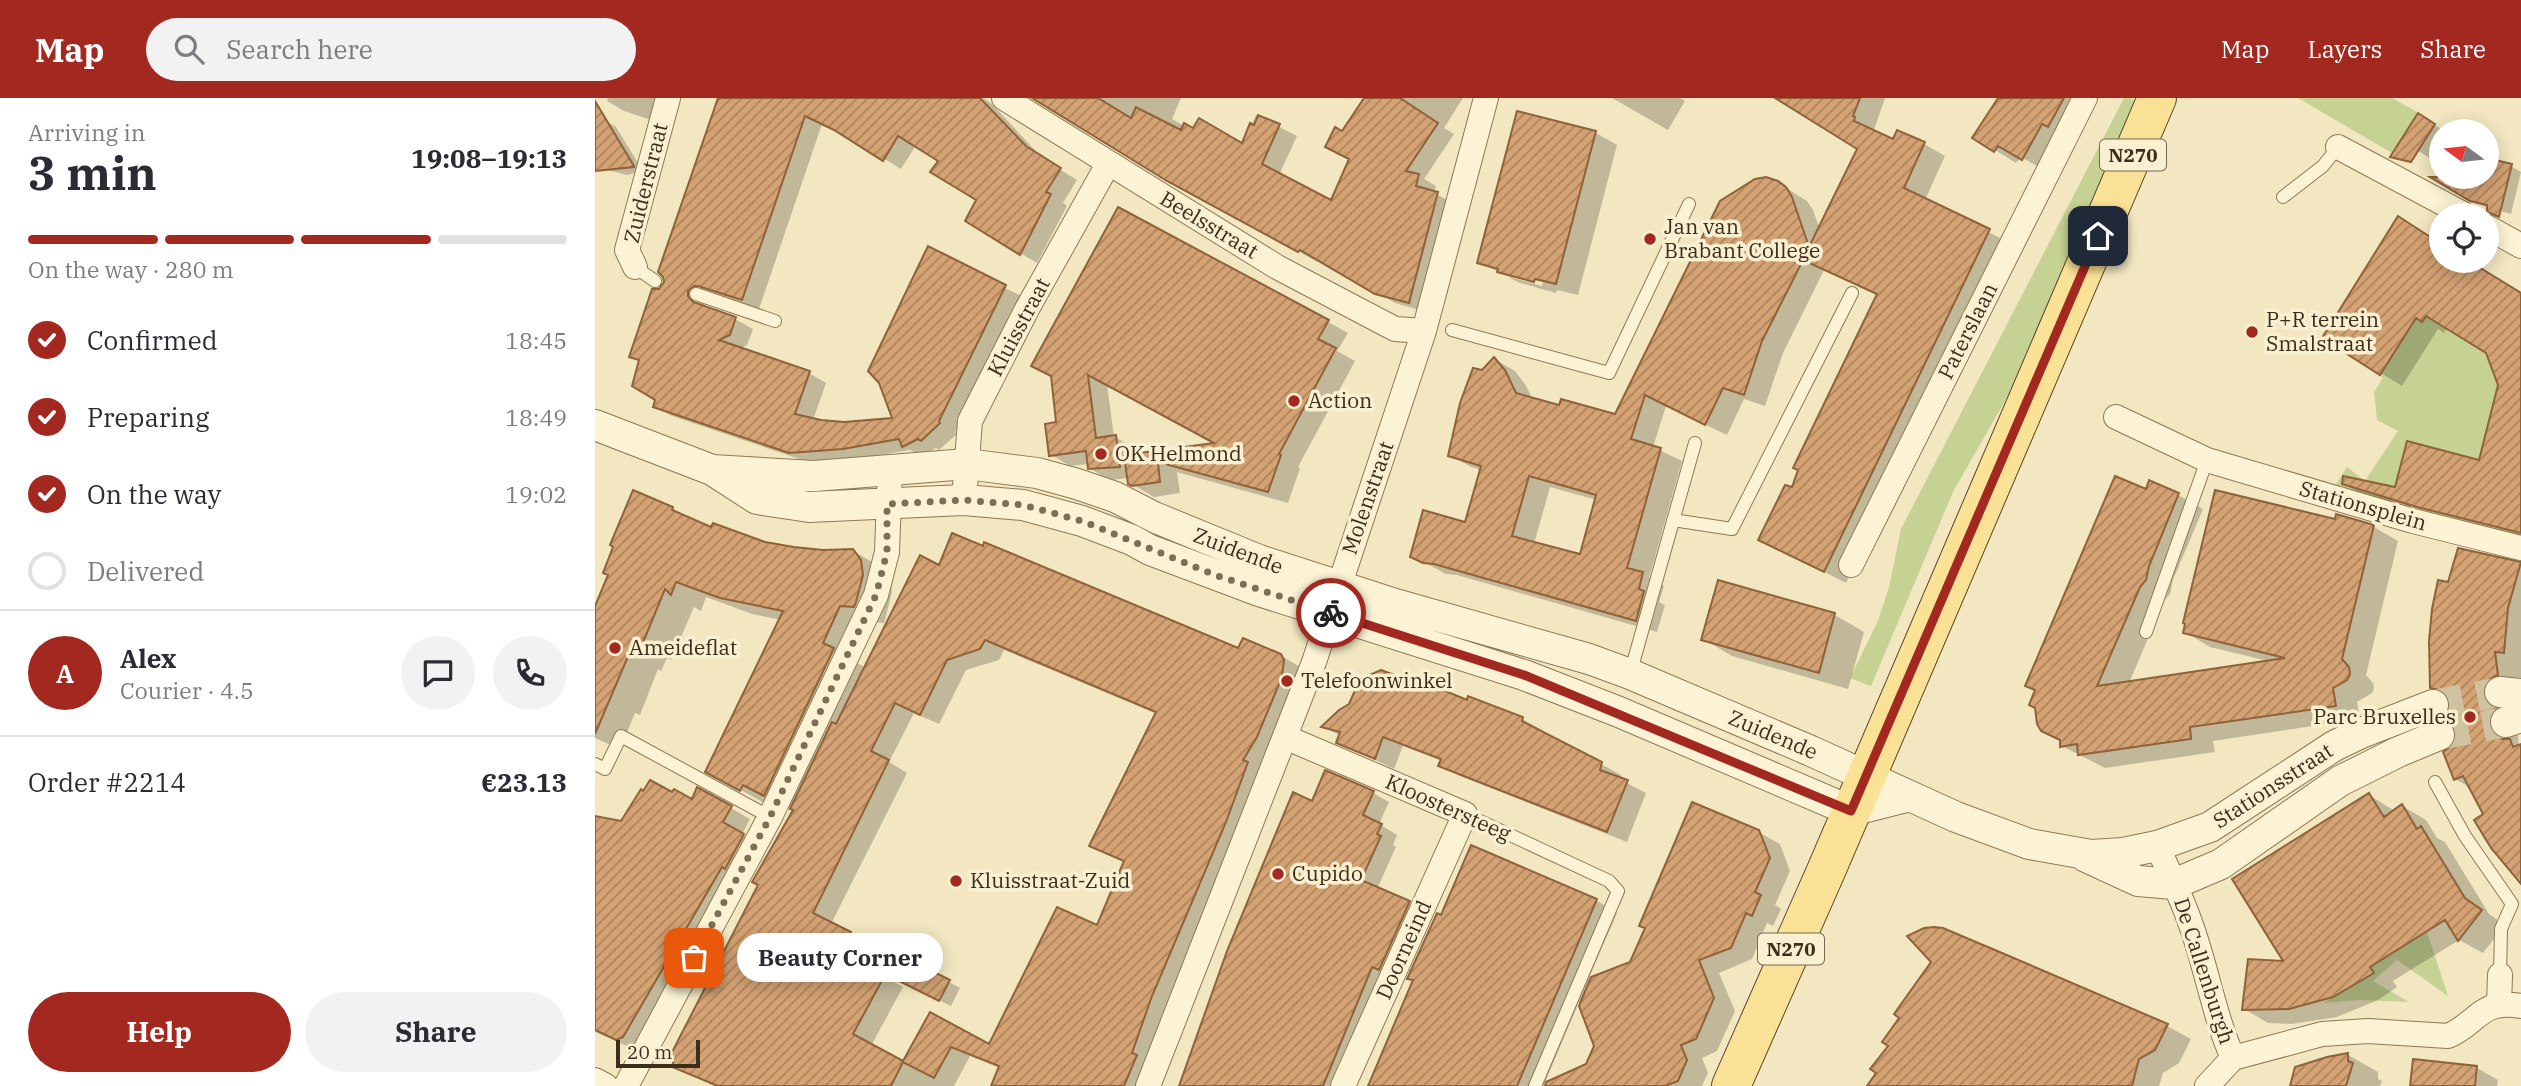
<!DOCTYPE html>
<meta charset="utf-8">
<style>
body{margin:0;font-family:"IBM Plex Serif",serif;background:#f2f2f3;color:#2b2b33;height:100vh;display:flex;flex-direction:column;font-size:26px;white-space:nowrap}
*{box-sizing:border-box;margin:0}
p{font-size:23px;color:#7c7c81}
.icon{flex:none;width:38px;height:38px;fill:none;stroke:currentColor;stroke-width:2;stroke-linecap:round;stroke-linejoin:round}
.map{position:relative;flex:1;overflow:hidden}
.sheet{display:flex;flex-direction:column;background:#fff;width:595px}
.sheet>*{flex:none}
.needle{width:46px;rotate:285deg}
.fabs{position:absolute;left:1834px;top:21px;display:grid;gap:14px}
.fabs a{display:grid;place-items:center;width:70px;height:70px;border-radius:50%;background:#fff;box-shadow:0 4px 18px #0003;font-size:35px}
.scale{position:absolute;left:21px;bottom:18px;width:84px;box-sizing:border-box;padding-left:7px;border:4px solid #3c2e1c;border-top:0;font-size:19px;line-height:24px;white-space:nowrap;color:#3c2e1c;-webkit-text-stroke:5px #f9f0d1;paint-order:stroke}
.pin{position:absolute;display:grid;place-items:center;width:60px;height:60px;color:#fff;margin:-30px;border-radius:14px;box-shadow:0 4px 10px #0006}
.courier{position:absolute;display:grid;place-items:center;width:70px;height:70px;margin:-35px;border:5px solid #a32920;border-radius:50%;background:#fff;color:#222;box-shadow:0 2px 9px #0007}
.bubble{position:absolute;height:49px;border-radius:24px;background:#fff;box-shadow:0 4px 18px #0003;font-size:23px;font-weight:700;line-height:49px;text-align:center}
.headline em{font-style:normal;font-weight:700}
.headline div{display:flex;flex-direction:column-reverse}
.headline{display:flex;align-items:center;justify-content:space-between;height:119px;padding:0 28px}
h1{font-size:46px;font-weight:700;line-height:52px}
.bar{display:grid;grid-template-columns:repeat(4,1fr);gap:10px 7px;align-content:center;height:84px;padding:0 28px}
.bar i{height:9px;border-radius:5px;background:#e1e1e2}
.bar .on{background:#a32920}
.bar p{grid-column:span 4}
.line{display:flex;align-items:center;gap:18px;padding:0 28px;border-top:2px solid #e1e1e2}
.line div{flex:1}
.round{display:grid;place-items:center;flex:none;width:74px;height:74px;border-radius:37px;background:#f2f2f3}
ol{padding:0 28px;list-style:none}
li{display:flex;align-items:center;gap:21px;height:77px}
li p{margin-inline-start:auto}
li .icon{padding:7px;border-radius:50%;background:#a32920;color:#fff;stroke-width:4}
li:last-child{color:#7c7c81}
li i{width:38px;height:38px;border:4px solid #e1e1e2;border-radius:50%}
.cta{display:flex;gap:14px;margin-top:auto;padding:14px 28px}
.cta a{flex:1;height:80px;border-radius:42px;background:#a32920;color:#fff;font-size:28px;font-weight:700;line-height:80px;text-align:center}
.cta a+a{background:#f2f2f3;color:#2b2b33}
header{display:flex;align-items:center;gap:42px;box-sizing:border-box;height:98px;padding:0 35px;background:#a32920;color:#fff}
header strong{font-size:33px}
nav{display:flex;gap:38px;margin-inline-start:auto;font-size:24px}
.search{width:490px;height:63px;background:#f2f2f3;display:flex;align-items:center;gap:18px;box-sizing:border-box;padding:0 24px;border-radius:38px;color:#7c7c81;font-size:26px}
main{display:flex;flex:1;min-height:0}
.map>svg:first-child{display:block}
</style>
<header>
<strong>Map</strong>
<div class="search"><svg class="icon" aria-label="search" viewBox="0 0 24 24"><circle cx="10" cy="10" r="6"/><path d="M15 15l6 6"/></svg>Search here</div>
<nav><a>Map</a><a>Layers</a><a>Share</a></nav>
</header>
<main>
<section class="sheet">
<div class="headline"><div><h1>3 min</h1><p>Arriving in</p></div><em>19:08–19:13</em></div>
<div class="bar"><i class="on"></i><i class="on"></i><i class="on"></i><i></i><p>On the way · 280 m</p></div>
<ol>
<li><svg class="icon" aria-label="check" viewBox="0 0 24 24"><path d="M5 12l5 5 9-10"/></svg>Confirmed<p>18:45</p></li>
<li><svg class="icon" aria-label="check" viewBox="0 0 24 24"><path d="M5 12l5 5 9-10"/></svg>Preparing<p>18:49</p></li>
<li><svg class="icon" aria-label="check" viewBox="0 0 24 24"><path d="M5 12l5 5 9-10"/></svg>On the way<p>19:02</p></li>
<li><i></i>Delivered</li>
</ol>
<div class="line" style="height:126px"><b class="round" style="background:#a32920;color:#fff">A</b><div><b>Alex</b><p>Courier · 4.5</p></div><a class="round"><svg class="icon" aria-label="chat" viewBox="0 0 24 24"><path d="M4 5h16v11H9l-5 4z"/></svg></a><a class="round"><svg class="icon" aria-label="phone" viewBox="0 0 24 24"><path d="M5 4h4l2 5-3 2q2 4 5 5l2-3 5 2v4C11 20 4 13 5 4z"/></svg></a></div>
<div class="line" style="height:91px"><div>Order #2214</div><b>€23.13</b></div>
<div class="cta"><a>Help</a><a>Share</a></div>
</section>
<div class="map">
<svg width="1926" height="988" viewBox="0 0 1926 988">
<defs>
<pattern id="building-hatch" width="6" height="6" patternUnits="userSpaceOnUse" patternTransform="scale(1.75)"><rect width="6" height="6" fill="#d4a273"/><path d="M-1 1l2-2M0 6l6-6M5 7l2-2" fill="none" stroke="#ad845e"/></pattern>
</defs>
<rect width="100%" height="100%" fill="#f2e7c1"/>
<path fill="#c6d293" d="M1529 0H1535L1541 4 1423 280 1358 394 1276 588 1255 580 1283 523 1294 489 1306 431Z
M1703 0H1797L1822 14 1797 55Z
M1831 219 1896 251 1892 258 1902 283 1910 285 1884 362 1812 344 1795 411 1736 394 1752 369 1770 383 1803 333 1782 322 1779 294 1788 280 1785 277 1821 220 1827 224Z
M1832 834 1853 898 1802 862 1778 883 1814 904 1765 902 1728 905 1779 875 1775 869Z"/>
<path fill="#0003" fill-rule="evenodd" d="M13 0H70L62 24 29 13 12 3Z
M125 0H388L396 5 448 61 482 82 468 105 472 108 442 165 425 155 383 102 345 62 321 47 306 71 252 38 227 26 164 211 122 197 113 198 109 208 140 221 158 231 152 247 144 251 214 275 231 285 218 322 249 326 299 321 334 150 428 199 360 334 362 336 344 352 341 350 326 358 315 352 267 360 213 364 77 318 60 308 63 302 45 264 36 258 70 185Z
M438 0H586L577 21 599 33 648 47 661 17 702 38 684 77 736 104 756 61 748 35 771 0H868L849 30 859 36 829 81 841 88 839 95 860 106 831 214 800 205 723 160 721 163 591 93Z
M1017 0H1085L1090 3 1073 32Z
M1183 0H1290L1279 32 1280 35 1299 43 1329 46 1350 58 1330 102 1415 145 1251 485 1166 442 1198 391 1284 198 1229 172 1188 255 1170 308 1149 301 1132 337 1071 308 1058 349 1087 363 1054 480 1069 488 1064 504 1070 507 1062 534 862 477 851 476 817 458 871 426 887 372 876 369 855 357 888 274 899 261 920 273 930 286 938 302 966 309 1021 318 1182 84 1212 103 1218 112 1225 132 1264 50ZM955 389 1002 402 986 459 939 446Z
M1416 0H1490L1449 72 1426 59 1421 65 1400 52Z
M923 15 1001 35 1022 47 983 197 962 192 961 195 925 185 884 164ZM904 173 948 184 947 188 912 178Z
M0 22H10L21 29 48 73 32 77 0 69Z
M1833 23 1850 33H1846V39L1841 48 1846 50V67L1804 41 1809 40Z
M1892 62 1916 68 1926 74 1916 116 1888 108 1850 86 1851 79H1892Z
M1824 133 1846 147V163H1872L1926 196V440L1770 398 1748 385 1802 391 1885 364 1905 287 1892 253 1853 229 1849 235 1843 231 1807 288 1729 240Z
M733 224 753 235 742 253 760 263 703 369 705 370 693 405 582 374 585 395 559 399 535 385 534 380 515 382 494 370V366L475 368 455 356 463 326 458 278ZM512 286 624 346 542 357 541 350 519 339Z
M1552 394 1583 397 1608 411 1578 482 1575 496 1569 503 1534 585 1677 564 1615 549 1590 534 1741 423 1742 418 1779 429 1803 443 1771 577 1778 585 1779 590 1777 595 1762 604 1765 621 1618 643 1620 654 1510 670 1467 648V644L1450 634Z
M77 410 105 426 170 445 228 454 258 453 288 470 296 483 297 494 290 522 289 525 275 524 257 562 271 570 345 469 644 552 685 557 705 569 552 988H398L405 970 375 958 359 988H119L79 968 199 713 178 703 175 708 142 690 186 522 157 516 111 499 106 513 99 509 76 562 72 560 66 573 63 571 45 617 40 615 25 651 0 640V512ZM409 552 562 616 496 747 531 765 503 830 395 948 336 916 309 966 276 948 308 889 264 865 274 846 236 826 312 675 294 664 319 615 344 626 371 572 404 562Z
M1864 452 1926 467V633L1923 637 1924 648 1926 649V781L1876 690 1860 681 1859 649 1863 639 1856 600 1837 589 1855 486Z
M1124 484 1240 517 1269 534 1253 591 1137 558 1108 541Z
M873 604 927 621 947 632 946 635 1006 666 1026 677 1024 681 1051 695 1032 744 865 678 845 667 847 663 808 648 799 671 743 644 746 638 729 629Z
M778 695 794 704 784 726 802 737 798 747 801 749 782 791 830 814 748 988H586L718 706Z
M78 697 97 703 136 710 155 721 147 736 168 748 41 952 0 934V720L27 725Z
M1774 697 1800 713 1807 708 1831 722 1842 740 1850 744 1894 816 1910 827 1888 855 1864 842 1798 883 1802 889 1783 902 1742 919 1697 926 1673 925 1649 911 1691 865Z
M1163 734 1185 746 1195 773 1180 807 1186 811 1178 828 1172 825 1157 861 1124 875 1140 913 1122 953 1107 960 1113 975 1107 988H774L1001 802 1022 815 993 882 1036 865ZM984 904 1001 948 993 968 949 987Z
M354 884 365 890 356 908 311 886Z
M1572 928 1596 941 1584 965 1568 975 1564 988H1274Z
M1753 957 1783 974V981L1787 983 1785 988H1697L1733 960Z
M1882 970 1903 982 1902 988H1816Z"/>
<path fill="url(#building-hatch)" stroke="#8f623a" stroke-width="2" fill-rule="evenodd" d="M123 0H385L431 48 466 70 451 94 456 96 425 157 370 123 381 102 335 74 343 63 303 38 288 63 239 32 210 18 147 202 103 188H99L93 193V198L98 204 141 219 135 237 124 242 215 273 200 316 226 322 249 324 297 320 284 285 273 273 333 148 411 187 344 323 345 325 326 343 323 341 307 349 304 341 248 351 194 355 58 309 60 302 37 288 44 262 34 259 57 191H64L69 184 68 179 63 174Z
M437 0H503L536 20 541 9 586 32 589 25 598 30 604 20 647 45 655 25 659 27 663 17 685 26 667 66 736 102 754 61 730 49 740 29 747 33 769 0H805L843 25 811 73 824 76 821 88 843 94 814 205 780 196 705 152 703 154 572 83Z
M1180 0H1265L1258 18 1260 19 1259 23 1298 41 1302 32 1330 44 1309 90 1395 131 1229 474 1163 442 1190 387 1197 389 1203 372 1198 370 1282 196 1208 162 1167 243 1149 297 1128 290 1110 327 1050 297 1036 341 1066 350 1032 470 1048 474 1044 491 1049 493 1041 523 839 466 828 465 815 459 828 412 870 424 886 368 853 358 865 305 878 270 887 272 899 259 910 272 921 295 964 307 966 301 1020 316 1125 103 1160 81 1171 79 1183 83 1191 89 1197 99 1214 149 1262 51ZM934 378 1001 397 985 456 917 438Z
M1403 0H1469L1453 29 1447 26 1427 62 1403 48 1399 54 1377 40Z
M0 3 39 68V69L0 73Z
M922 13 1001 33 961 186 940 181 939 184 902 174 903 171 882 165Z
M1823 15 1840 26 1816 64 1795 59Z
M1892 60 1917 66 1904 119 1892 114V107L1875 103 1835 79H1892Z
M523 109 734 222 723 241 741 250 684 356 686 357 673 394 563 364 565 384 537 388 533 386 529 357 619 345 493 277 501 340 521 337 525 369 493 371 491 353 454 358 450 326 461 324 456 278 436 268Z
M1803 118 1846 146V163H1874L1926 195V435L1822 409 1747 386 1748 378 1800 389 1812 343 1884 362 1903 287 1891 255 1831 218 1827 224 1821 220 1785 277 1727 240Z
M1520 378 1551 391 1554 382 1584 395 1554 468 1551 482 1545 489 1502 588 1690 560 1588 535 1590 526 1588 525 1620 392 1740 421 1741 416 1779 427 1747 561 1754 569 1755 576 1752 582 1738 590 1741 608 1595 629 1596 641 1483 657 1482 646 1465 649V642L1446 633 1442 626 1440 610 1434 607 1440 592 1430 588Z
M38 392 78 409 77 412 116 429 118 425 170 444 199 449 228 452 258 451 266 462 268 477 261 504 259 509 245 508 228 545 239 550 169 698 148 687 145 693 110 674 188 513 125 500 81 484 76 497 70 491 47 547 42 545 37 557 34 556 0 636V508L13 477 8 475 18 449 15 447Z
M357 435 388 448 389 444 643 550 648 540 686 556 689 562 687 579 662 639 648 662 653 664 631 724 557 898 537 955 542 957 529 988H396L404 968 356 949 339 980 308 964 296 988H123L77 969 79 961 74 960 163 787 157 784 198 712 195 711 237 624 241 626 325 457 344 467ZM390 542 561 614 494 748 529 763 502 827 462 809 394 946 335 914 308 963 258 936 290 877 246 853 256 834 218 815 294 662 276 653 300 605 325 617 352 562 385 551Z
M1863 450 1926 464 1913 510 1909 555 1900 554 1903 577 1891 583 1888 593 1889 602 1901 611 1894 621 1895 630 1899 637 1907 641H1915L1918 649 1926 646V786L1896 750 1879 722 1888 716 1868 678 1859 682 1848 654 1857 648 1861 639 1860 630 1855 624 1848 620 1855 610 1854 601 1848 593 1835 590 1834 543 1837 511 1843 482 1853 484Z
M1123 482 1240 515 1224 575 1106 542Z
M786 572 823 586 829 584 872 602 873 598 928 619 927 623 1007 664 1005 672 1033 682 1012 734 843 668 846 661 788 639 780 661 741 645 745 634 726 629 744 612 754 606 765 581Z
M730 672 779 693 768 717 787 726 782 736 786 738 766 782 815 803 784 872 777 869 728 988H584L632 853 698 694 717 703Z
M55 682 77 694 79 691 97 701 102 689 137 708 128 724 149 736 130 771 127 769 28 939 21 942 0 932V718L26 723 46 691 48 693Z
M1774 695 1789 719 1807 706 1822 731 1826 728 1870 800 1887 812 1863 843 1850 822 1775 869 1779 875 1738 899 1694 911 1647 912 1653 861 1688 863 1637 781Z
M1097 704 1164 732 1175 760 1160 794 1166 797 1157 818 1151 815 1136 850 1104 862 1119 900 1101 941 1086 947 1092 962 1083 983 1070 988H950L951 984 991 966 999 948 984 908 996 879 1035 864 1050 830 1044 828Z
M876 747 1002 801 922 988H773L818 882 812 881 842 815 846 817Z
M1339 829 1348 830 1407 855 1573 926 1560 952 1544 961 1537 988H1272L1281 975 1275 971 1293 948 1287 944 1304 920 1299 916 1336 864 1312 838 1329 830Z
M309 859 355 882 344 903 298 880Z
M1753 955V963L1758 965 1751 988H1695L1700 969 1732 959Z
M1818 961 1882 968 1880 988H1815Z"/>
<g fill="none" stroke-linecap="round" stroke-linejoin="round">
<path stroke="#cec2a0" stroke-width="30" stroke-dasharray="30 15" stroke-linecap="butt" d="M1838 607 1905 594
M1844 637 1911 624"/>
<defs>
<path id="service" d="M1688 99 1728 68 1743 49
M40 169 60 183
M101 196 180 223
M857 232 1014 275 1094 106
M1078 422 1137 431 1257 195
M1551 534 1612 362
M1035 576 1100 345
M0 666 10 671 26 638 175 719
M1840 684 1870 738 1917 806 1906 831 1905 877
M870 716 1014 783 1023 793 940 988"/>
<path id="minor" d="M409 0 682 169 800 231 829 233
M1743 49 1870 117
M1892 129 1926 148
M40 169 32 152 73 0
M1521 319 1612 362 1818 423 1926 450
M369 402 375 323 432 211 513 66
M1256 467 1490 0
M690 639 870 716 748 988
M1562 748C1574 774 1587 800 1596 827 1612 871 1619 918 1638 960
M1904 907 1905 877
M0 982 11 988
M31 988 175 719 281 497 292 454 295 373
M553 988 719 564 829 233 891 0
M1612 988 1638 960 1727 936 1773 933 1853 938C1884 925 1884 901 1926 908"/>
<path id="tertiary" d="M0 327 117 372 162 401 214 409 369 402 428 407 487 423 537 442 555 452 664 493 929 577 1024 614 1256 713 1315 698
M117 372 219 378 372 366 442 375 482 386 520 399 559 419 664 462 800 506 994 561 1035 576 1216 653 1361 719 1434 746 1496 757 1528 755 1562 748 1615 729 1739 648 1766 635 1838 607
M1905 594 1926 596
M1911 624 1926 619
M1491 759 1543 783 1579 786 1626 766 1745 683 1803 654 1844 637"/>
<path id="primary" d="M1136 988 1231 773 1562 0"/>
</defs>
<use href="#service" stroke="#8e7856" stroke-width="14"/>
<use href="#minor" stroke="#8e7856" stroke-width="26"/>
<use href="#tertiary" stroke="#8e7856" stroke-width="32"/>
<use href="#primary" stroke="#5b452b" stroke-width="40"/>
<use href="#service" stroke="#fcf3d5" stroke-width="12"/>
<use href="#minor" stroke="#fcf3d5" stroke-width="24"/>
<use href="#tertiary" stroke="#fcf3d5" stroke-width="30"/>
<use href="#primary" stroke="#f9e195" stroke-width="38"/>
</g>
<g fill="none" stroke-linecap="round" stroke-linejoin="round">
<path stroke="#7c6f56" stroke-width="7" stroke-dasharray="0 12.6" d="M99 860 175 719 281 497 292 454V406L369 402 428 407 487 423 620 477 736 515"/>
<path stroke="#a32920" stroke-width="9" d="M736 515 929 577 1256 713 1503 138"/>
</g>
<g fill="#a32920" stroke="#f9f0d1" stroke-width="2.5">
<circle cx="1055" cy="141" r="7"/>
<circle cx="1657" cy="234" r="7"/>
<circle cx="699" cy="303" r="7"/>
<circle cx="506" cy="356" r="7"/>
<circle cx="20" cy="550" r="7"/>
<circle cx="692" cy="583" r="7"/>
<circle cx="1875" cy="619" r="7"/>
<circle cx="683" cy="776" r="7"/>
<circle cx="361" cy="783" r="7"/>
</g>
<g text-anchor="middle" stroke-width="7" stroke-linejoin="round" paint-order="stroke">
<g fill="#f9f0d1" stroke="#756852" stroke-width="2">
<rect x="1505" y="41.5" width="66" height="31" rx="5"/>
<rect x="1163" y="835.5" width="66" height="31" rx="5"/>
</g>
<g font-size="19" font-weight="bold" fill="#3c2e1c">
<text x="1538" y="64">N270</text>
<text x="1196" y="858">N270</text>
</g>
<g font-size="21" fill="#3c2e1c" stroke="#f9f0d1">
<text transform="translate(51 85) rotate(-76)" y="7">Zuiderstraat</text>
<text transform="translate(614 127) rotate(31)" y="7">Beelsstraat</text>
<text transform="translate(424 229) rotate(-62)" y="7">Kluisstraat</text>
<text transform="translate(1373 233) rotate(-63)" y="7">Paterslaan</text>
<text transform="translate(773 400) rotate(-71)" y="7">Molenstraat</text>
<text transform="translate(1768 408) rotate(16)" y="7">Stationsplein</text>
<text transform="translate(643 453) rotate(21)" y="7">Zuidende</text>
<text transform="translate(1178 637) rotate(23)" y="7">Zuidende</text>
<text transform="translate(1678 688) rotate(-33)" y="7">Stationsstraat</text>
<text transform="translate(853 710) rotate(24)" y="7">Kloostersteeg</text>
<text transform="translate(809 852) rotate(-66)" y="7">Doorneind</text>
<text transform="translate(1609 873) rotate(72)" y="7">De Callenburgh</text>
</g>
<g font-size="21" fill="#3c2e1c" stroke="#f9f0d1" text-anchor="start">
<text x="1069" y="136">Jan van<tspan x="1069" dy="24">Brabant College</tspan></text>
<text x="1671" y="229">P+R terrein<tspan x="1671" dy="24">Smalstraat</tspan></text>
<text x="713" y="310">Action</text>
<text x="520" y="363">OK Helmond</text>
<text x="34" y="557">Ameideflat</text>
<text x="706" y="590">Telefoonwinkel</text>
<text x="1861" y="626" text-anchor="end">Parc Bruxelles</text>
<text x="697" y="783">Cupido</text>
<text x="375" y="790">Kluisstraat-Zuid</text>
</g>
</g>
</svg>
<div class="fabs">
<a><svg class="needle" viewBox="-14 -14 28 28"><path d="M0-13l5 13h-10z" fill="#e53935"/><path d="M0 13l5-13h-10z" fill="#7c7c81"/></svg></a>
<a><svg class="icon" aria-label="locate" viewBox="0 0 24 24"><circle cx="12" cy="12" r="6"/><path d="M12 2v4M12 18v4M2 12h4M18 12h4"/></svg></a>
</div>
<div class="scale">20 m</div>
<div class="pin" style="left:99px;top:860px;background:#ea580c"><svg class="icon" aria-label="bag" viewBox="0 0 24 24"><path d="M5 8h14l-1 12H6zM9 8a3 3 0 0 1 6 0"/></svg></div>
<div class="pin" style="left:1503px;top:138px;background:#1f2937"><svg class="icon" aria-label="home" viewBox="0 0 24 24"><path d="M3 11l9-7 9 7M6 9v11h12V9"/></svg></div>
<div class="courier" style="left:736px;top:515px"><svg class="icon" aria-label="bike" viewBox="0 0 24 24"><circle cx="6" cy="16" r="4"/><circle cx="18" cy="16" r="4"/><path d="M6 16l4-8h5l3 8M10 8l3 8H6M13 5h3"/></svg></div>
<div class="bubble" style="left:142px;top:835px;width:206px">Beauty Corner</div>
</div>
</main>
